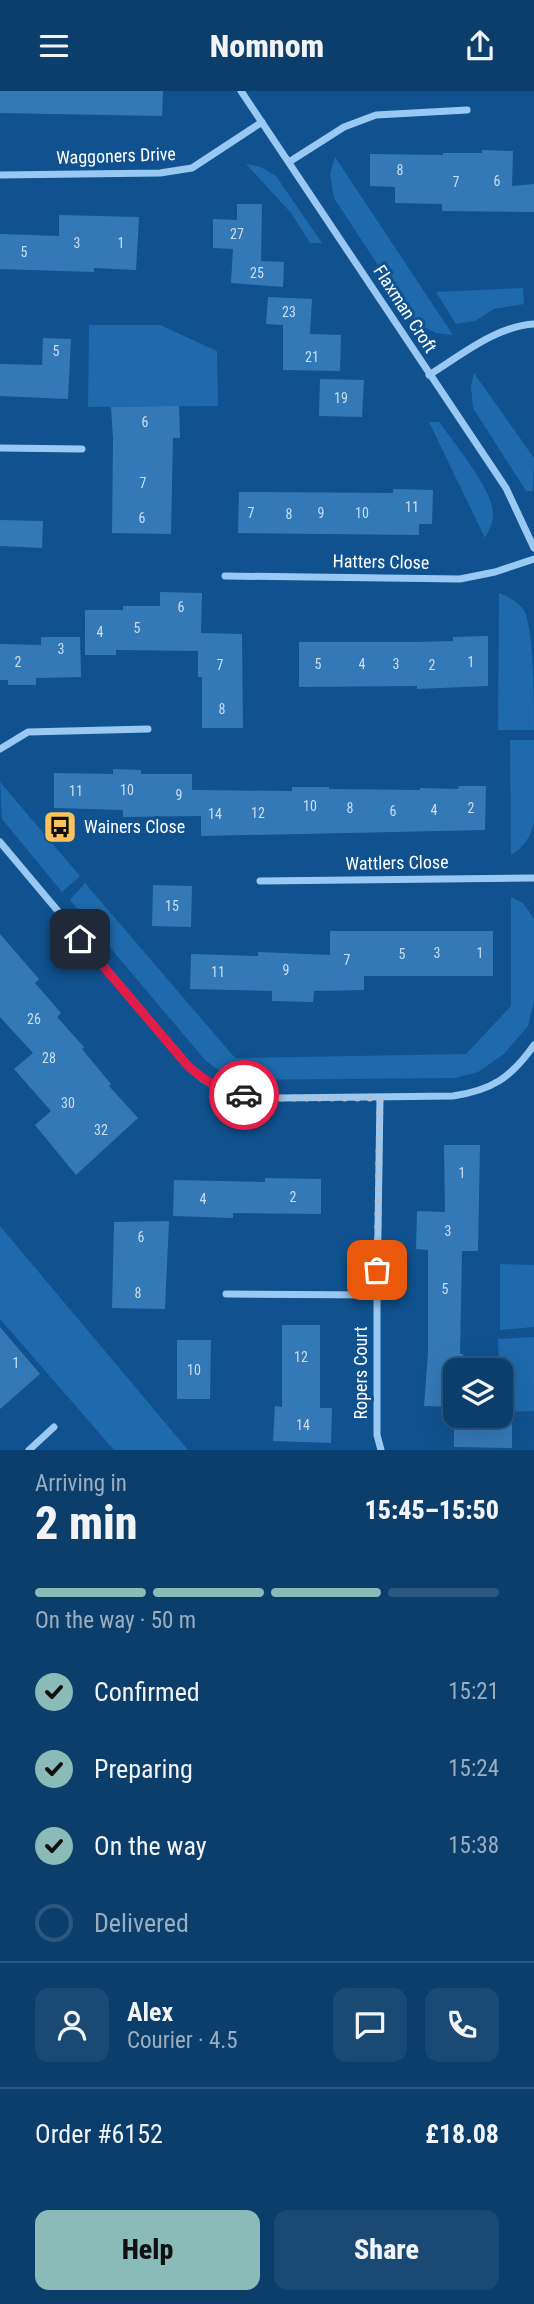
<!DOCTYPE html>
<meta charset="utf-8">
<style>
body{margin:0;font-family:"Roboto Condensed",sans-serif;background:#1a4973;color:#f1f3f6;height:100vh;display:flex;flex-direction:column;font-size:26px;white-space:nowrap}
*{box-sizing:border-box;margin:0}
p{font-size:23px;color:#9aaec1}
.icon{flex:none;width:38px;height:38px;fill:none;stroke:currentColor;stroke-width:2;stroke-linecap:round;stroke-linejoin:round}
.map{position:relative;height:1359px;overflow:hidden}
.panel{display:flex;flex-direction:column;background:#0c3e6b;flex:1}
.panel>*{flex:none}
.controls{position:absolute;left:443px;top:1267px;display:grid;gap:14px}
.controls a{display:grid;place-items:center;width:70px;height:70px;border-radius:14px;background:#0c3e6b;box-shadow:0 7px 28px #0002,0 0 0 2px #2c577e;font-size:35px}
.pin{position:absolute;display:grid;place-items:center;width:60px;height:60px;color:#fff;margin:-30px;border-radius:14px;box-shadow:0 4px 10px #0006}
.courier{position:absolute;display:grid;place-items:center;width:70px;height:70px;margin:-35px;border:5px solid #e11d48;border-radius:50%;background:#fff;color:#222;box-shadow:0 2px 9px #0007}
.head em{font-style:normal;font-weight:800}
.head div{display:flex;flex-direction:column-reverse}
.head{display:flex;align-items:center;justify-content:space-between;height:119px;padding:0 35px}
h1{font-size:46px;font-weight:800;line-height:52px}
.bar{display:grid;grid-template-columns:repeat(4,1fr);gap:10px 7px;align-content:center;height:84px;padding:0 35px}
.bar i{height:9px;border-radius:5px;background:#2c577e}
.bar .selected{background:#8bbbb9}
.bar p{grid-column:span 4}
.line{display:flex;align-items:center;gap:18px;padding:0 35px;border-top:2px solid #2c577e}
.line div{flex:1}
.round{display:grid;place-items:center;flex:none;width:74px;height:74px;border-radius:14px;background:#1a4973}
ol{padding:0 35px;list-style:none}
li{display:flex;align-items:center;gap:21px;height:77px}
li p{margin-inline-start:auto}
li .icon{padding:7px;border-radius:50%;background:#8bbbb9;color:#111;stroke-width:4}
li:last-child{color:#9aaec1}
li i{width:38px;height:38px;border:4px solid #2c577e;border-radius:50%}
.action{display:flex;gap:14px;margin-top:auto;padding:14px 35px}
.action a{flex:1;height:80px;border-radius:14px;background:#8bbbb9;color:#111;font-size:28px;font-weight:800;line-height:80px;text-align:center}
.action a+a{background:#1a4973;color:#f1f3f6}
header{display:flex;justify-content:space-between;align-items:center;height:91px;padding:0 35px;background:#0c3e6b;font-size:32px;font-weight:800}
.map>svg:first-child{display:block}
</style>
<header><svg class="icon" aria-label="menu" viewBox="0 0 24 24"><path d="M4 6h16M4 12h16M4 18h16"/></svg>Nomnom<svg class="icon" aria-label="share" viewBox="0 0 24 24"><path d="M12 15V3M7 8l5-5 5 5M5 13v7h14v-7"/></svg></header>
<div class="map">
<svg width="534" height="1359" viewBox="0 0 534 1359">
<rect width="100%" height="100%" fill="#10528f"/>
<path fill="#1e6aad" d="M335 66 453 244 436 242 416 232 334 107 330 83Z
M246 73 261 76 276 85 322 152H310L291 122Z
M523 197 524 213 494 218 475 230 456 233 436 201Z
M89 234H160L217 260 218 315 88 316Z
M474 282 534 367 533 400H526L473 317 471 295Z
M429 331H439C454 352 491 396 493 421 494 431 489 439 485 447Z
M499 502C509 506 519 511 525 521 534 546 534 608 534 639H498Z
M510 649H534V731C530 747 525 755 511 764Z
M0 691 80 785 62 801 2 728Z
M85 792 235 967 466 963 511 915V806L523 812 534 828V911L528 935 504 963 478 981 455 987 240 989 224 983 205 969 70 809Z
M0 1135 188 1359H114L0 1228Z
M500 1173 534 1174V1236L500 1239Z
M534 1246V1320L501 1321 498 1248Z"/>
<path fill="#3479b7" d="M0 0H163L162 25 0 22Z
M482 59 513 60 512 95 534 93V121L442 120V113L395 112V96L370 95V63L443 64V62H482Z
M237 113H262L261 170 284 171 283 196 231 192 233 158 213 157V128L237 129Z
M59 124 139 126 136 179 94 177V181L0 178V143L59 145Z
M268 206 312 208 310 243 341 244 340 280 283 279V234L266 233Z
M43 247 71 248 68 308 0 305V273L42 274Z
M320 288 364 289 362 326 319 325Z
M179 315 180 347H173L171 443 112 442 113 347 111 316Z
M393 398 433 399 432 433H419V444L238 442 239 401 393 402Z
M0 429 43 430 42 457 0 455Z
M160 501 202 502 201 542 242 543 243 637H202V586H198V560L116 559V564H85V519H123V515H160Z
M488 545V595L417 598V595L299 596V551H416L453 550V546Z
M41 546H80L81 586 36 587V594H8V589H0V553L41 554Z
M113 678 141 679V683H192V699L292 700V696H329V698L420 699V697L458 698 459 695H486L485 739 201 745V725L123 726V719L54 717V682L113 683Z
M153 794 192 795 191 836 152 835Z
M330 840H493V885H364V899L314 900 313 911 272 910V900L190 898 191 863 258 865V861L330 864Z
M0 843 39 888 35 892 61 922 57 926 84 956 82 958 111 993 109 995 138 1027 76 1084 35 1034 51 1020 14 978 33 962 0 926Z
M444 1054H480L478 1160H462L460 1263H463L462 1279H455V1316L424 1315 428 1262V1159L416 1158 417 1120 445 1121Z
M265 1087 321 1088V1123L233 1122V1127L173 1125 174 1089 265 1091Z
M169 1130 165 1218 112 1217 114 1131Z
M282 1234H320V1317H332L331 1352 273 1350 275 1315 282 1316Z
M0 1236 40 1283 0 1318Z
M177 1249H211L210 1308H177Z
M454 1324H512V1357L454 1356Z"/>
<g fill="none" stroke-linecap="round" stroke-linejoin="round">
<path stroke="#99c9f3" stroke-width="7" d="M241 0 506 397 534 457
M289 71 344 36 376 24 467 19
M0 84 160 82 192 77 262 31
M429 284C460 265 496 235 534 233
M0 357 82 358
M225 485 460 488 495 481 534 468
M0 658 28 641 148 638
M0 751 188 975 203 988 223 1000 252 1005 280 1007 453 1005C492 999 511 987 534 954
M260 790 534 787
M380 1007 377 1204V1344L381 1359
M226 1203 377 1204
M29 1359 54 1336"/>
</g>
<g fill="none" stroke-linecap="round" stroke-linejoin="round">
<path stroke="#abc2d8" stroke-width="7" stroke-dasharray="0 12.6" d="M244 1004 279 1007H380L377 1179"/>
<path stroke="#e11d48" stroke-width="9" d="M80 848 188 975C206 991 221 999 244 1004"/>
</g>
<defs>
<symbol id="bus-square" viewBox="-11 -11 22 22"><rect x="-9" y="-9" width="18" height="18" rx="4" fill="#ffc25b" stroke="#10528f"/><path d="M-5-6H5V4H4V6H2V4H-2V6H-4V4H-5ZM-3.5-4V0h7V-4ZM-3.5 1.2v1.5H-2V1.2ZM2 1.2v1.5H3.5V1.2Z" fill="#111"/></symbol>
</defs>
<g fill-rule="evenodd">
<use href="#bus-square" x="41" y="717" width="38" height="38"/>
</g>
<g text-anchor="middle" stroke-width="6" stroke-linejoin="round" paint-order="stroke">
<g font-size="14" fill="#ccdeed">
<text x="400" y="84">8</text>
<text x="497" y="95">6</text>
<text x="456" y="96">7</text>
<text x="237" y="148">27</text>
<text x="77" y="157">3</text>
<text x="121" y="157">1</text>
<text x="24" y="166">5</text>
<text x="257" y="187">25</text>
<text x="289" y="226">23</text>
<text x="56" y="265">5</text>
<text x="312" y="271">21</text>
<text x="341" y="312">19</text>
<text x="145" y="336">6</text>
<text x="143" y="397">7</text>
<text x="412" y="421">11</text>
<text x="251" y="427">7</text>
<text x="321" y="427">9</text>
<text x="362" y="427">10</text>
<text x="289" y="428">8</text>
<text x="142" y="432">6</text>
<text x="181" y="521">6</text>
<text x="137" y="542">5</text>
<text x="100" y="546">4</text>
<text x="61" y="563">3</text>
<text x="18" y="576">2</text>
<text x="471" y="576">1</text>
<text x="318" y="578">5</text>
<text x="362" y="578">4</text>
<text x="396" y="578">3</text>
<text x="220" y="579">7</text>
<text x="432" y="579">2</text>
<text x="222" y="623">8</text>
<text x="127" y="704">10</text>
<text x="76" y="705">11</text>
<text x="179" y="709">9</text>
<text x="310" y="720">10</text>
<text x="350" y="722">8</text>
<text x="471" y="722">2</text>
<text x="434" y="724">4</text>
<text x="393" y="725">6</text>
<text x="258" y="727">12</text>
<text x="215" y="728">14</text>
<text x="172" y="820">15</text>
<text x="437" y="867">3</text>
<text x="480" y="867">1</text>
<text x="402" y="868">5</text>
<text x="347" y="874">7</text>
<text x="286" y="884">9</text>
<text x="218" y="886">11</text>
<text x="34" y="933">26</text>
<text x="49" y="972">28</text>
<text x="68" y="1017">30</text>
<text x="101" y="1044">32</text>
<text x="462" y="1087">1</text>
<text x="293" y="1111">2</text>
<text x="203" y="1113">4</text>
<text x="448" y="1145">3</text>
<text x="141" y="1151">6</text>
<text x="445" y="1203">5</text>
<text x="138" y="1207">8</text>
<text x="301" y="1271">12</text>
<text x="16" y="1277">1</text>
<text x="194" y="1284">10</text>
<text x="303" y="1339">14</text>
</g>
<g font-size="18" fill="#fff" stroke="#10528f">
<text transform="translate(116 65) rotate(-2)" y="6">Waggoners Drive</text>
<text transform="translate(405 218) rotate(57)" y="6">Flaxman Croft</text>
<text transform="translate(381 471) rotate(1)" y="6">Hatters Close</text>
<text transform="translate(397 772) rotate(-1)" y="6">Wattlers Close</text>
<text transform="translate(361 1282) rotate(-90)" y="6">Ropers Court</text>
</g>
<g font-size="18" fill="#fff" stroke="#10528f" text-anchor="start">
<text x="84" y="742">Wainers Close</text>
</g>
</g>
</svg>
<div class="controls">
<a><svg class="icon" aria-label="layers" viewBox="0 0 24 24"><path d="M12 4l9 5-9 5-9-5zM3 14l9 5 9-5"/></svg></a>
</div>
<div class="pin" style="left:377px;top:1179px;background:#ea580c"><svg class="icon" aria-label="bag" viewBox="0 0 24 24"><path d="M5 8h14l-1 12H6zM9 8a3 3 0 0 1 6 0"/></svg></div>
<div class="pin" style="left:80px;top:848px;background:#1f2937"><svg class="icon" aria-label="home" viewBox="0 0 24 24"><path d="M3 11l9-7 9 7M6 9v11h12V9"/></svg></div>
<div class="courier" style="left:244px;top:1004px"><svg class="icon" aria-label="car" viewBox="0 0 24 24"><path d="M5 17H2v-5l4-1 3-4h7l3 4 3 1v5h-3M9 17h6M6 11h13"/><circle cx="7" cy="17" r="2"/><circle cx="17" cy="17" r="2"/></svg></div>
</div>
<section class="panel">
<div class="head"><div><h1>2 min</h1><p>Arriving in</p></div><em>15:45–15:50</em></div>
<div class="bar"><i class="selected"></i><i class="selected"></i><i class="selected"></i><i></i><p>On the way · 50 m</p></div>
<ol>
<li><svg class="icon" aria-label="check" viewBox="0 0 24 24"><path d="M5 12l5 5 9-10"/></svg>Confirmed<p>15:21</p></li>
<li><svg class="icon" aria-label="check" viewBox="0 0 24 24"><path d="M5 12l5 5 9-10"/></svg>Preparing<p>15:24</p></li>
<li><svg class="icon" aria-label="check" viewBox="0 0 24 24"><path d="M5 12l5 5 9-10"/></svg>On the way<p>15:38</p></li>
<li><i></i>Delivered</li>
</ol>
<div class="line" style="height:126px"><a class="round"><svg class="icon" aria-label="person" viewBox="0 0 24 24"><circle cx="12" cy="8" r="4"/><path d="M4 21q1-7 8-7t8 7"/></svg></a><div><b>Alex</b><p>Courier · 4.5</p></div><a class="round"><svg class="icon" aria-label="chat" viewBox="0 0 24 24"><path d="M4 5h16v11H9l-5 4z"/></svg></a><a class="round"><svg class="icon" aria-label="phone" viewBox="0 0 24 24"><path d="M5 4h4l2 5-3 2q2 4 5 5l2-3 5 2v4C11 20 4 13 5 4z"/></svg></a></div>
<div class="line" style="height:91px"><div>Order #6152</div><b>£18.08</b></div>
<div class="action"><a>Help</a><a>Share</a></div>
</section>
